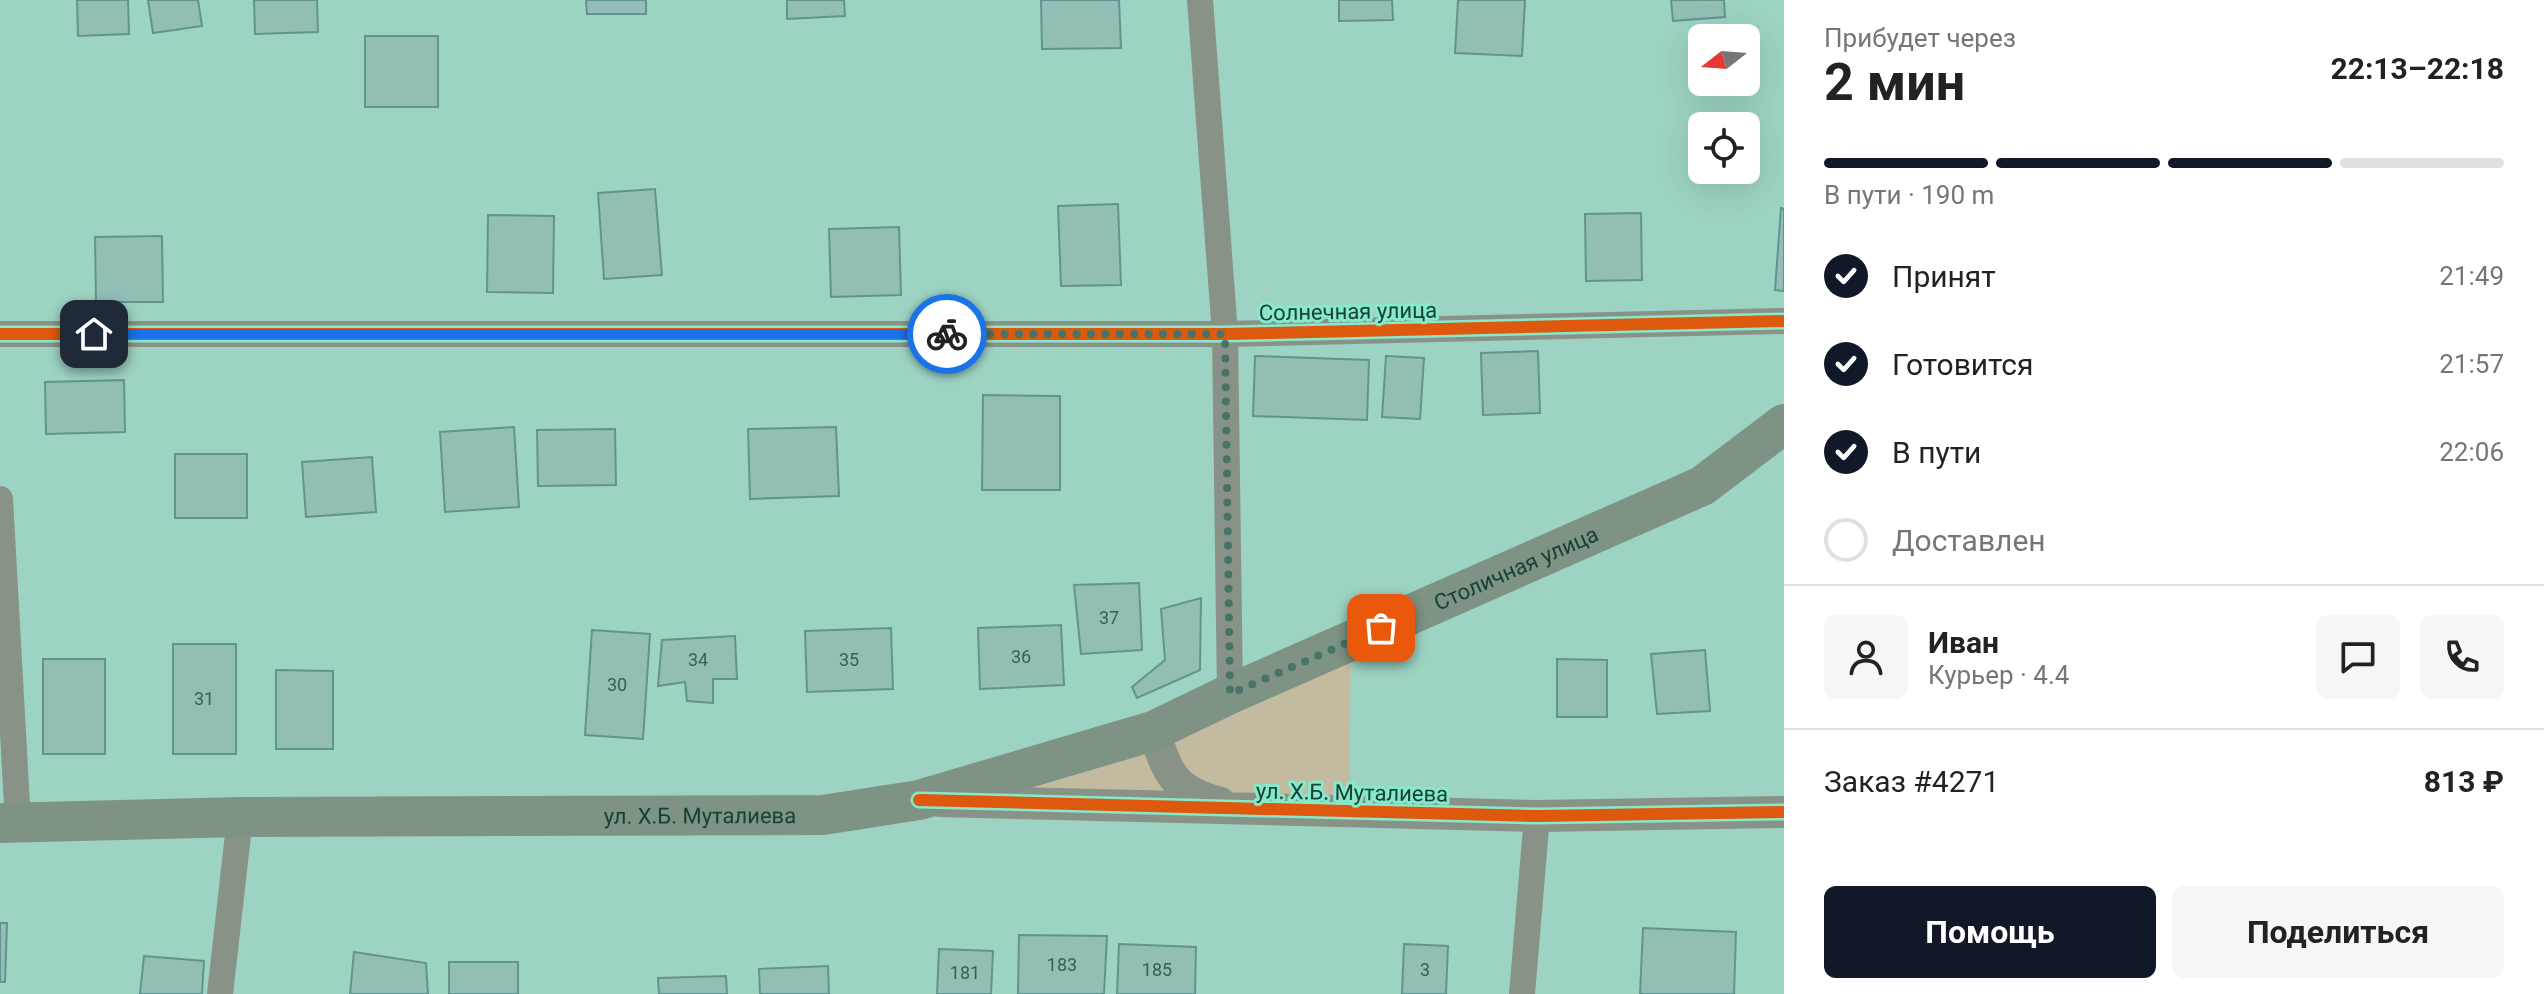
<!DOCTYPE html>
<html lang="ru">
<meta charset="utf-8">
<style>
body{margin:0;font-family:Roboto,sans-serif;background:#f6f6f6;color:#222;height:100vh;display:flex;flex-direction:column;font-size:30px;white-space:nowrap}
*{box-sizing:border-box;margin:0}
p{font-size:26px;color:#767676}
.icon{flex:none;width:44px;height:44px;fill:none;stroke:currentColor;stroke-width:2;stroke-linecap:round;stroke-linejoin:round}
.map{position:relative;flex:1;overflow:hidden}
.side{display:flex;flex-direction:column;background:#fff;width:760px}
.side>*{flex:none}
.needle{width:52px;rotate:253deg}
.controls{position:absolute;left:1688px;top:24px;display:grid;gap:16px}
.controls a{display:grid;place-items:center;width:72px;height:72px;border-radius:12px;background:#fff;box-shadow:0 8px 32px #0002;font-size:40px}
.pin{position:absolute;display:grid;place-items:center;width:68px;height:68px;color:#fff;margin:-34px;border-radius:16px;box-shadow:0 4px 12px #0006}
.courier{position:absolute;display:grid;place-items:center;width:80px;height:80px;margin:-40px;border:6px solid #1a73e8;border-radius:50%;background:#fff;color:#222;box-shadow:0 2px 10px #0007}
.summary em{font-style:normal;font-weight:700}
.summary div{display:flex;flex-direction:column-reverse}
.summary{display:flex;align-items:center;justify-content:space-between;height:136px;padding:0 40px}
h1{font-size:52px;font-weight:700;line-height:60px}
.bar{display:grid;grid-template-columns:repeat(4,1fr);gap:12px 8px;align-content:center;height:96px;padding:0 40px}
.bar i{height:10px;border-radius:6px;background:#e0e0e0}
.bar .active{background:#111827}
.bar p{grid-column:span 4}
.line{display:flex;align-items:center;gap:20px;padding:0 40px;border-top:2px solid #e0e0e0}
.line div{flex:1}
.round{display:grid;place-items:center;flex:none;width:84px;height:84px;border-radius:12px;background:#f6f6f6}
ol{padding:0 40px;list-style:none}
li{display:flex;align-items:center;gap:24px;height:88px}
li p{margin-inline-start:auto}
li .icon{padding:8px;border-radius:50%;background:#111827;color:#fff;stroke-width:4}
li:last-child{color:#767676}
li i{width:44px;height:44px;border:4px solid #e0e0e0;border-radius:50%}
.cta{display:flex;gap:16px;margin-top:auto;padding:16px 40px}
.cta a{flex:1;height:92px;border-radius:12px;background:#111827;color:#fff;font-size:32px;font-weight:700;line-height:92px;text-align:center}
.cta a+a{background:#f6f6f6;color:#222}
main{display:flex;flex:1;min-height:0}
.map>svg:first-child{display:block}
</style>
<main>
<div class="map">
<svg width="1784" height="994" viewBox="0 0 1784 994">
<rect width="100%" height="100%" fill="#9dd3c3"/>
<path fill="#c3bba0" d="M1351 641 1349 812 920 800Z"/>
<path fill="#93beb6" stroke="#60958d" stroke-width="2" d="M77 0H128L129 34 78 36Z
M148 0H198L202 26 153 33Z
M254 0H317L318 32 255 34Z
M586 0H646V14H587Z
M787 0H844L845 16 787 19Z
M1041 0H1119L1121 48 1042 49Z
M1339 0H1392L1393 20 1339 21Z
M1458 0H1525L1522 56 1455 53Z
M1671 0H1724L1725 17 1673 21Z
M365 36H438V107H365Z
M655 189 662 275 604 279 598 193Z
M1118 204 1121 285 1061 286 1058 206Z
M1781 208 1784 209V291L1775 290Z
M1641 213 1642 280 1586 281 1585 214Z
M488 215 554 216 553 293 487 292Z
M899 227 901 295 831 297 829 229Z
M162 236 163 302H96L95 237Z
M1538 351 1540 413 1483 415 1481 353Z
M1255 356 1369 360 1367 420 1253 416Z
M1386 356 1424 358 1420 419 1382 417Z
M124 380 125 432 46 434 45 382Z
M983 395 1060 396V490H982Z
M514 427 519 507 445 512 440 432Z
M836 427 839 496 750 499 748 429Z
M615 429 616 485 538 486 537 430Z
M175 454H247V518H175Z
M372 457 376 512 306 517 302 462Z
M1139 583 1142 650 1081 654 1074 585Z
M1201 598 1200 670 1137 698 1132 687 1165 660 1161 609Z
M1061 625 1064 685 980 689 978 628Z
M891 628 893 689 807 692 805 631Z
M592 630 650 634 643 739 585 735Z
M735 636 737 679H713V703L687 701 685 682 658 686 662 640Z
M173 644H236V754H173Z
M1705 650 1710 711 1657 714 1651 654Z
M43 659H105V754H43Z
M1557 659 1607 660V717H1557Z
M276 670 333 671V749H276Z
M0 923H7L5 982H0Z
M1643 928 1736 932 1734 994H1640Z
M1019 935 1107 936 1104 994H1018Z
M1119 944 1196 947 1195 994H1117Z
M1404 944 1448 946 1446 994H1402Z
M939 949 993 951 991 994H937Z
M354 952 426 963 428 994H350Z
M144 956 204 961 202 994H140Z
M449 962H518V994H449Z
M828 966 829 994H760L759 969Z
M726 976 727 994H659L658 978Z"/>
<g fill="none" stroke-linecap="round" stroke-linejoin="round">
<path stroke="#899286" stroke-width="26" d="M1200 0 1225 334 1230 694
M0 334H1225L1784 321
M0 499 18 823
M220 994 240 817
M1522 994 1537 816"/>
<path stroke="#899286" stroke-width="32" d="M1153 731C1170 775 1171 789 1220 803
M939 801 1537 816 1784 812"/>
<path stroke="#7e9383" stroke-width="40" id="s1" d="M0 823 240 817 823 815 919 800 1153 731 1230 694 1702 486 1784 424"/>
<defs>
<path id="cycleway" d="M0 334H1225L1784 321
M919 800 1537 816 1784 812"/>
</defs>
<use href="#cycleway" stroke="#87e9cc" stroke-width="17"/>
<use href="#cycleway" stroke="#de580e" stroke-width="12"/>
</g>
<g fill="none" stroke-linecap="round" stroke-linejoin="round">
<path stroke="#467467" stroke-width="8" stroke-dasharray="0 14.4" d="M947 334H1225L1230 694 1381 628"/>
<path stroke="#1a73e8" stroke-width="10" d="M94 334H947"/>
</g>
<g text-anchor="middle" stroke-width="6" stroke-linejoin="round" paint-order="stroke">
<g font-size="18" fill="#366055">
<text x="1109" y="624">37</text>
<text x="1021" y="663">36</text>
<text x="698" y="666">34</text>
<text x="849" y="666">35</text>
<text x="617" y="691">30</text>
<text x="204" y="705">31</text>
<text x="1062" y="971">183</text>
<text x="1157" y="976">185</text>
<text x="1425" y="976">3</text>
<text x="965" y="979">181</text>
</g>
<g font-size="22" fill="#174135" stroke="#87e9cc">
<text transform="translate(1348 311) rotate(-1)" y="8">Солнечная улица</text>
<text dy="8" stroke="none"><textPath href="#s1" startOffset="1562">Столичная улица</textPath></text>
<text transform="translate(1352 792) rotate(1)" y="8">ул. Х.Б. Муталиева</text>
<text dy="8" stroke="none"><textPath href="#s1" startOffset="700">ул. Х.Б. Муталиева</textPath></text>
</g>
</g>
</svg>
<div class="controls">
<a><svg class="needle" viewBox="-14 -14 28 28"><path d="M0-13l5 13h-10z" fill="#e53935"/><path d="M0 13l5-13h-10z" fill="#767676"/></svg></a>
<a><svg class="icon" aria-label="locate" viewBox="0 0 24 24"><circle cx="12" cy="12" r="6"/><path d="M12 2v4M12 18v4M2 12h4M18 12h4"/></svg></a>
</div>
<div class="pin" style="left:1381px;top:628px;background:#ea580c"><svg class="icon" aria-label="bag" viewBox="0 0 24 24"><path d="M5 8h14l-1 12H6zM9 8a3 3 0 0 1 6 0"/></svg></div>
<div class="pin" style="left:94px;top:334px;background:#1f2937"><svg class="icon" aria-label="home" viewBox="0 0 24 24"><path d="M3 11l9-7 9 7M6 9v11h12V9"/></svg></div>
<div class="courier" style="left:947px;top:334px"><svg class="icon" aria-label="bike" viewBox="0 0 24 24"><circle cx="6" cy="16" r="4"/><circle cx="18" cy="16" r="4"/><path d="M6 16l4-8h5l3 8M10 8l3 8H6M13 5h3"/></svg></div>
</div>
<section class="side">
<div class="summary"><div><h1>2 мин</h1><p>Прибудет через</p></div><em>22:13–22:18</em></div>
<div class="bar"><i class="active"></i><i class="active"></i><i class="active"></i><i></i><p>В пути · 190 m</p></div>
<ol>
<li><svg class="icon" aria-label="check" viewBox="0 0 24 24"><path d="M5 12l5 5 9-10"/></svg>Принят<p>21:49</p></li>
<li><svg class="icon" aria-label="check" viewBox="0 0 24 24"><path d="M5 12l5 5 9-10"/></svg>Готовится<p>21:57</p></li>
<li><svg class="icon" aria-label="check" viewBox="0 0 24 24"><path d="M5 12l5 5 9-10"/></svg>В пути<p>22:06</p></li>
<li><i></i>Доставлен</li>
</ol>
<div class="line" style="height:144px"><a class="round"><svg class="icon" aria-label="person" viewBox="0 0 24 24"><circle cx="12" cy="8" r="4"/><path d="M4 21q1-7 8-7t8 7"/></svg></a><div><b>Иван</b><p>Курьер · 4.4</p></div><a class="round"><svg class="icon" aria-label="chat" viewBox="0 0 24 24"><path d="M4 5h16v11H9l-5 4z"/></svg></a><a class="round"><svg class="icon" aria-label="phone" viewBox="0 0 24 24"><path d="M5 4h4l2 5-3 2q2 4 5 5l2-3 5 2v4C11 20 4 13 5 4z"/></svg></a></div>
<div class="line" style="height:104px"><div>Заказ #4271</div><b>813 ₽</b></div>
<div class="cta"><a>Помощь</a><a>Поделиться</a></div>
</section>
</main>
